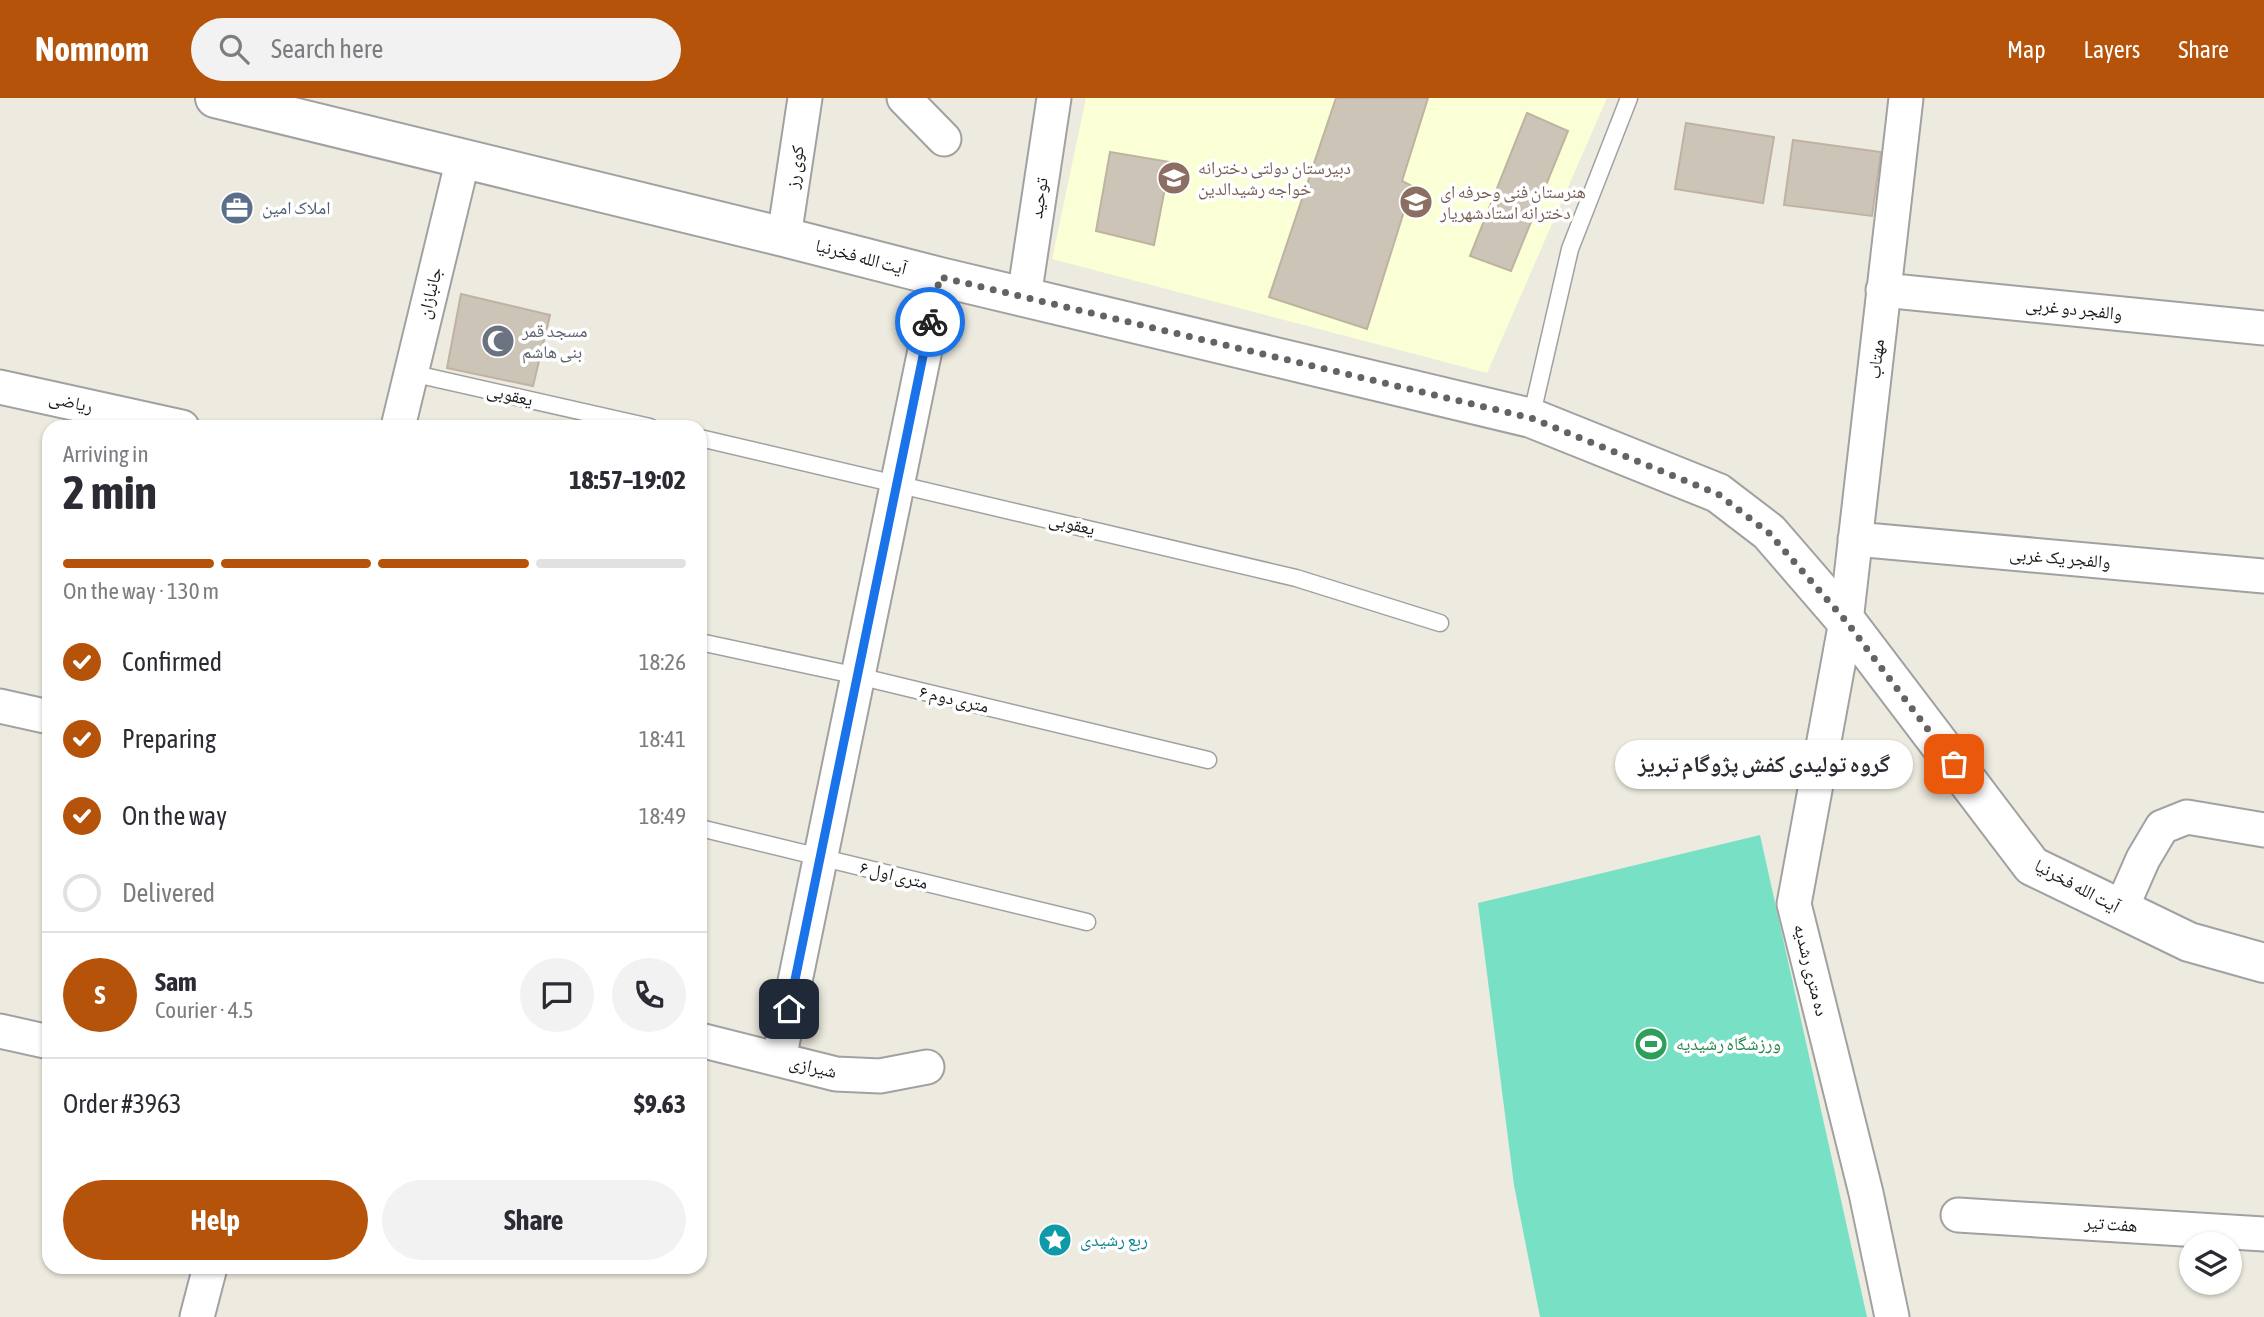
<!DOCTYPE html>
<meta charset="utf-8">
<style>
body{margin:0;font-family:"Asap Condensed","Noto Naskh Arabic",sans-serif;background:#f2f2f3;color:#2b2b33;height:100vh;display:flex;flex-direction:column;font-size:26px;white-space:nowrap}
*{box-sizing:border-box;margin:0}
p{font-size:23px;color:#7c7c81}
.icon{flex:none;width:38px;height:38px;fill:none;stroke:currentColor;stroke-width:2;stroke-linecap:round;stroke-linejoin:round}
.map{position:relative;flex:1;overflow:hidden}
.details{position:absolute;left:42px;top:322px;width:665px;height:854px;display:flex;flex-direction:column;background:#fff;border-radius:21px;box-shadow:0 2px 5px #0004}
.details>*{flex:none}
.buttons{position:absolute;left:2179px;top:1134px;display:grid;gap:14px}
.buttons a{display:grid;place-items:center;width:63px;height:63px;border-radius:50%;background:#fff;box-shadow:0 2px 5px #0004;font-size:35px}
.pin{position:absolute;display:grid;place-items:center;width:60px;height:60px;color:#fff;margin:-30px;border-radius:14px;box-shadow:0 4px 10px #0006}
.courier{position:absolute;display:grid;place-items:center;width:70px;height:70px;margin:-35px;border:5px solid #1a73e8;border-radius:50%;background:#fff;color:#222;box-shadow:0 2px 9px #0007}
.bubble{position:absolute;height:49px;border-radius:24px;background:#fff;box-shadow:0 2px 5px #0004;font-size:23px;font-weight:700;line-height:49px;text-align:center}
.overview em{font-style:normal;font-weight:700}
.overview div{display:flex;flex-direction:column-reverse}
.overview{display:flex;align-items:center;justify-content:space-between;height:119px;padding:0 21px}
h1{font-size:46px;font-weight:700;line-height:52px}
.bar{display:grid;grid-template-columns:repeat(4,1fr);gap:10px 7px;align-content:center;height:84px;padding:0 21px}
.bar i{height:9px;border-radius:5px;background:#e1e1e2}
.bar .active{background:#b45309}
.bar p{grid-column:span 4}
.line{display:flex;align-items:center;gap:18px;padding:0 21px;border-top:2px solid #e1e1e2}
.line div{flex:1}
.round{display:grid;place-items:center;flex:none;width:74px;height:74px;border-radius:37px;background:#f2f2f3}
ol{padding:0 21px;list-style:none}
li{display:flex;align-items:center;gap:21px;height:77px}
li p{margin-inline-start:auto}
li .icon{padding:7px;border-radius:50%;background:#b45309;color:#fff;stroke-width:4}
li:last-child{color:#7c7c81}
li i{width:38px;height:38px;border:4px solid #e1e1e2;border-radius:50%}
.action{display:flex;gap:14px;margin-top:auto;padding:14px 21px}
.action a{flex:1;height:80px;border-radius:42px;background:#b45309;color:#fff;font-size:28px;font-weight:700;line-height:80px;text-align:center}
.action a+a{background:#f2f2f3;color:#2b2b33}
header{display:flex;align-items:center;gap:42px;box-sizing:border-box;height:98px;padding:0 35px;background:#b45309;color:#fff}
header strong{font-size:33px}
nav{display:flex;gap:38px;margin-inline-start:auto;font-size:24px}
.search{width:490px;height:63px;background:#f2f2f3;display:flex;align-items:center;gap:18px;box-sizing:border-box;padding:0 24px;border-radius:38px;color:#7c7c81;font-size:26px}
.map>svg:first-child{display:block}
</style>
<header>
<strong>Nomnom</strong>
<div class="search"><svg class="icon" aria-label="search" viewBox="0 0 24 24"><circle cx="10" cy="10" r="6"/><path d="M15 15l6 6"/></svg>Search here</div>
<nav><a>Map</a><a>Layers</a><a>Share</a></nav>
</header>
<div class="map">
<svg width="2264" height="1219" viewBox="0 0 2264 1219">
<rect width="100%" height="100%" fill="#edeadf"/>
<path fill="#faffd6" d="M1086 0H1607L1487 275 1052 161Z"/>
<path fill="#78e1c5" d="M1760 737 1867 1219H1540L1514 1087 1478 805Z"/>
<path fill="#cdc4b8" stroke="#bfb2a1" stroke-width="2" d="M1336 0H1428L1402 83 1412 88 1367 231 1269 199Z
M1527 15 1568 33 1511 173 1470 158Z
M1686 25 1774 39 1763 105 1675 91Z
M1793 42 1881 54 1872 118 1784 107Z
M1110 54 1170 64 1154 147 1096 133Z
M461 196 550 217 533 288 447 270Z"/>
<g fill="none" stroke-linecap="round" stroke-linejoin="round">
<defs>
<path id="service" d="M411 275 650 329
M1531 320 1570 151 1629 0
M700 340 1296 480 1440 525
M700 544 858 578 1208 662
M700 730 1087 824"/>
<path id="minor" d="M904 0 944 41
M784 139 805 0
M1883 192 2264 230
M1024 199 1054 0
M0 289 182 329
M398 329 463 61
M1855 441 2264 478
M0 608 49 619
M2121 811 2143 761 2162 729 2187 719 2264 732
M0 933 49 944
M700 942 836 976 880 978 927 969
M779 961 940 179
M1958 1117 2264 1136
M197 1219 210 1169
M1892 1219 1866 1095 1794 806 1846 523 1906 0"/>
<path id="tertiary" d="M215 0 784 139 940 179 1531 320 1718 395 1769 434 1846 523 2032 768 2189 844 2264 865"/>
</defs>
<use href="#service" stroke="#a1a1a1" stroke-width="19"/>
<use href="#minor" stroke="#a1a1a1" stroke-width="37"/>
<use href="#tertiary" stroke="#a1a1a1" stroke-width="42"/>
<use href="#service" stroke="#fff" stroke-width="16"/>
<use href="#minor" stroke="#fff" stroke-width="33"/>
<use href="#tertiary" stroke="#fff" stroke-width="38"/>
</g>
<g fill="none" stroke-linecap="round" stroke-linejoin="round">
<path stroke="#64635f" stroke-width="7" stroke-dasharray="0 12.6" d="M930 224 940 179 1531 320 1718 396 1769 435 1846 523 1954 666"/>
<path stroke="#1a73e8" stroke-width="9" d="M789 911 930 224"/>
</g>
<defs>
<symbol id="school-disc" viewBox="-11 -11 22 22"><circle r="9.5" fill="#8d6e63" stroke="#fff"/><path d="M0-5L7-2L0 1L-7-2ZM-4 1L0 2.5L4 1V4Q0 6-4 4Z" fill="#fff"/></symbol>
<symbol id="office-disc" viewBox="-11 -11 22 22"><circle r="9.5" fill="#5c6f8a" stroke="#fff"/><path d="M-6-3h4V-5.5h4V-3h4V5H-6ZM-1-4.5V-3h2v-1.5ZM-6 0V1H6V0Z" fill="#fff"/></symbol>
<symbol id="mosque-disc" viewBox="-11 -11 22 22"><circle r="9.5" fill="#6b7280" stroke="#fff"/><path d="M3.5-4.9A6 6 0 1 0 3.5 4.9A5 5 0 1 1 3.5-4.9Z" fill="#fff"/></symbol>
<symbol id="stadium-disc" viewBox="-11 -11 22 22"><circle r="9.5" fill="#2e9e5b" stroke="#fff"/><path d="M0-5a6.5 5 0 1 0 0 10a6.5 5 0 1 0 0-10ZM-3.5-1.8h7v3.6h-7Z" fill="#fff"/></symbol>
<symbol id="sight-disc" viewBox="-11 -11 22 22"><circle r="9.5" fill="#0f9aa8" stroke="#fff"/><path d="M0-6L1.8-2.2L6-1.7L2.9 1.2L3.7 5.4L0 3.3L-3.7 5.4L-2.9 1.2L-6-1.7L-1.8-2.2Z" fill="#fff"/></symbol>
</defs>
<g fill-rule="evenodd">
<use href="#school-disc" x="1155" y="61" width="38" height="38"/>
<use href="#school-disc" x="1397" y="85" width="38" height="38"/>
<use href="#office-disc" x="218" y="91" width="38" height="38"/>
<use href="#mosque-disc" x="479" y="224" width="38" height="38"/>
<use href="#stadium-disc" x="1632" y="927" width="38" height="38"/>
<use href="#sight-disc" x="1036" y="1123" width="38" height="38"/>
</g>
<g text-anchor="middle" stroke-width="7" stroke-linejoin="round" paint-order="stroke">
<g font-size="18" fill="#1a1a1a" stroke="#fff">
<text transform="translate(795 69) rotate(-82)" y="6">کوی رز</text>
<text transform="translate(1039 100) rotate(-82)" y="6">توحید</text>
<text transform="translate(861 159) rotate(15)" y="6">آیت الله فخرنیا</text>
<text transform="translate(430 195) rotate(-76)" y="6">جانبازان</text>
<text transform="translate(2074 211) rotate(6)" y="6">والفجر دو غربی</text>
<text transform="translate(1876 261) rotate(-84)" y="6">مهتاب</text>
<text transform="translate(510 297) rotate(13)" y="6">یعقوبی</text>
<text transform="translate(71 304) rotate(13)" y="6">ریاضی</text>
<text transform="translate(1072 426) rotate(13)" y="6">یعقوبی</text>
<text transform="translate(2060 460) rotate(5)" y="6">والفجر یک غربی</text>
<text transform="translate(954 601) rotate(13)" y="6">۶ متری دوم</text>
<text transform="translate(894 777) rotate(14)" y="6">۶ متری اول</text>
<text transform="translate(2077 788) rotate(28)" y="6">آیت الله فخرنیا</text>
<text transform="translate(1811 872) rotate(76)" y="6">ده متری رشدیه</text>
<text transform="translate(813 969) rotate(13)" y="6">شیرازی</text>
<text transform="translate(2111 1126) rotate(4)" y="6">هفت تیر</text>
</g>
<g font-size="18" fill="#785e54" stroke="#fff" text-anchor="start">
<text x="1198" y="76">دبیرستان دولتی دخترانه<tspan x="1198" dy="21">خواجه رشیدالدین</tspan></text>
<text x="1440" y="100">هنرستان فنی وحرفه ای<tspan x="1440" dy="21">دخترانه استادشهریار</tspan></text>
</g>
<g font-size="18" fill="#4e5e75" stroke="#fff" text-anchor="start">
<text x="262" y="116">املاک امین</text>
</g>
<g font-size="18" fill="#5b616d" stroke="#fff" text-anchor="start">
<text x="522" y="239">مسجد قمر<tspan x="522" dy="21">بنی هاشم</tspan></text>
</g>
<g font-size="18" fill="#27864d" stroke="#fff" text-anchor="start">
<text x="1676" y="952">ورزشگاه رشیدیه</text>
</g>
<g font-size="18" fill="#0d838f" stroke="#fff" text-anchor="start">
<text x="1080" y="1148">ربع رشیدی</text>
</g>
</g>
</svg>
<div class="buttons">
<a><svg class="icon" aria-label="layers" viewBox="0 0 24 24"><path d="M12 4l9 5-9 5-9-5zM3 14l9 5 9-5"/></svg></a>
</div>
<div class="pin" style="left:1954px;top:666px;background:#ea580c"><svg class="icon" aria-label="bag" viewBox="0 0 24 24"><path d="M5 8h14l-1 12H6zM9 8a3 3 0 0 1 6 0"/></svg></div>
<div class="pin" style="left:789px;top:911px;background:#1f2937"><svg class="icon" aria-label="home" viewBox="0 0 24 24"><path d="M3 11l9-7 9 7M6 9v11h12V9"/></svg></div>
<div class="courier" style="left:930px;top:224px"><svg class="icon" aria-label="bike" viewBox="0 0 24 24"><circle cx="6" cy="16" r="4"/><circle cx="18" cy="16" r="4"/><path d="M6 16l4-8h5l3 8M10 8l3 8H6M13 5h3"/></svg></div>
<div class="bubble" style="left:1615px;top:642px;width:298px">گروه تولیدی کفش پژوگام تبریز</div>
<section class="details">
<div class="overview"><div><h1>2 min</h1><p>Arriving in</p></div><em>18:57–19:02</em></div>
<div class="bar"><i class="active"></i><i class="active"></i><i class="active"></i><i></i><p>On the way · 130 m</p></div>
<ol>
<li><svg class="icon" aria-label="check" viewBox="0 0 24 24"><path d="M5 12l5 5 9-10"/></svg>Confirmed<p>18:26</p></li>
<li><svg class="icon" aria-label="check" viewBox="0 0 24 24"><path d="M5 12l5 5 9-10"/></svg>Preparing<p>18:41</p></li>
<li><svg class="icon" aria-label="check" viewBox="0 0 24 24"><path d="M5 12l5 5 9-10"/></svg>On the way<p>18:49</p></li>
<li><i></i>Delivered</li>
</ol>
<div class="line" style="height:126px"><b class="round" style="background:#b45309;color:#fff">S</b><div><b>Sam</b><p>Courier · 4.5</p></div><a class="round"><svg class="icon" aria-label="chat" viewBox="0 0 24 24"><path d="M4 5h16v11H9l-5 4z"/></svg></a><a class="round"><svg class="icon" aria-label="phone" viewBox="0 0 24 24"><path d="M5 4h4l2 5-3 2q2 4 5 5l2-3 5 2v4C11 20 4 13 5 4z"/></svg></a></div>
<div class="line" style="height:91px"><div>Order #3963</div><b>$9.63</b></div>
<div class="action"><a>Help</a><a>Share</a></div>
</section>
</div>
